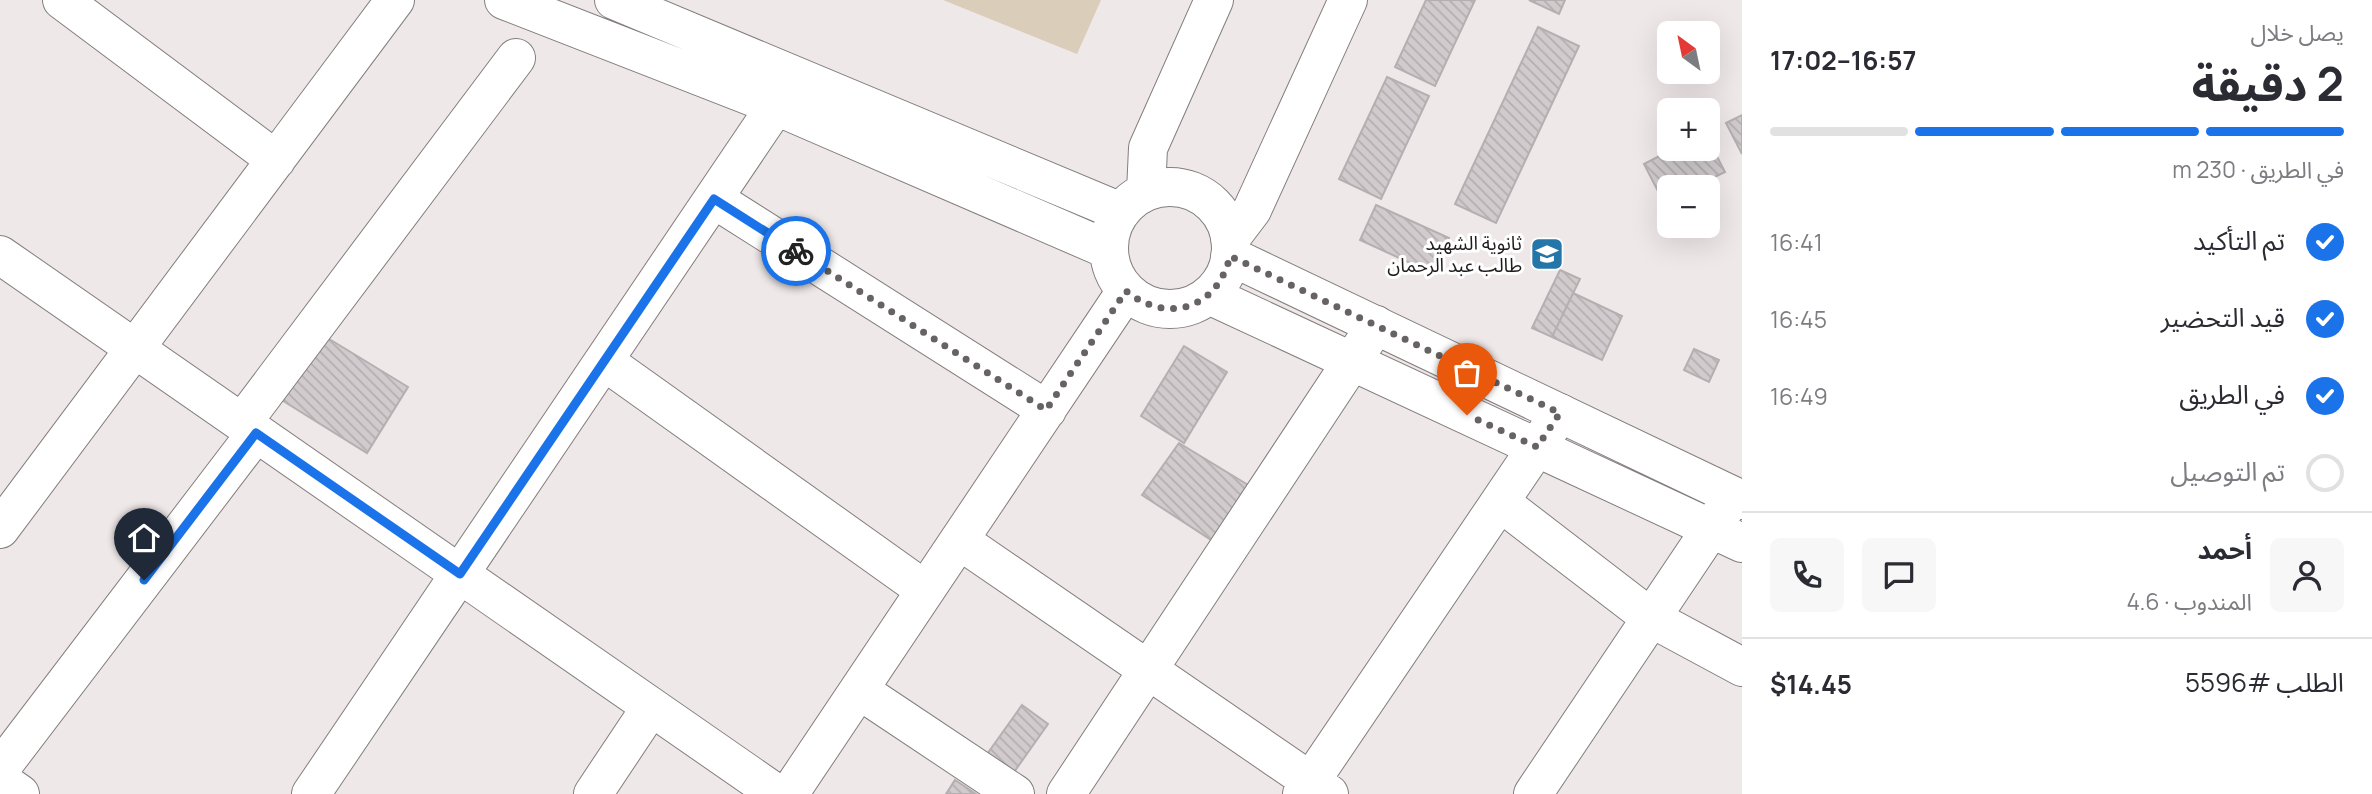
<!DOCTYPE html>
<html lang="ar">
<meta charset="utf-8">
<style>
body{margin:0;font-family:Manrope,"Noto Sans Arabic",sans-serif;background:#f7f7f7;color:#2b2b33;direction:rtl;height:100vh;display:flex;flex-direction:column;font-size:26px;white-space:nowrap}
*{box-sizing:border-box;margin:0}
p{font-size:23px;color:#7c7c81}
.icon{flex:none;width:38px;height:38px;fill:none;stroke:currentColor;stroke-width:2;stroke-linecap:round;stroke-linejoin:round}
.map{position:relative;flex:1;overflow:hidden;direction:ltr}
.side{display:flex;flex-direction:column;background:#fff;width:630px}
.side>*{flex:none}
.needle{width:46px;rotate:327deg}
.buttons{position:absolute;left:1657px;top:21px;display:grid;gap:14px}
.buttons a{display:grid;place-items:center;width:63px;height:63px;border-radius:10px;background:#fff;box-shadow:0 7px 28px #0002;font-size:35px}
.pin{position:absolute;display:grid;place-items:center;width:60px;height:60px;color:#fff;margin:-72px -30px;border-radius:50% 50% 50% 0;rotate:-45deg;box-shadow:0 0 7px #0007}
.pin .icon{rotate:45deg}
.courier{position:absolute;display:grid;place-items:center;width:70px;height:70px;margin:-35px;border:5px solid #1a73e8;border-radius:50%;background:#fff;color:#222;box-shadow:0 2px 9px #0007}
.overview em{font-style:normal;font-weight:700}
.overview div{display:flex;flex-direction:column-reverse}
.overview{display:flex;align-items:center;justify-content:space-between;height:119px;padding:0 28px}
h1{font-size:46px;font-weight:700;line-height:52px}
.bar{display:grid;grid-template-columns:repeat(4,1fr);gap:10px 7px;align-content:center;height:84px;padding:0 28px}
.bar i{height:9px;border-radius:5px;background:#e1e1e2}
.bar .selected{background:#1a73e8}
.bar p{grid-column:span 4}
.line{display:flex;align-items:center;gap:18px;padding:0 28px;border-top:2px solid #e1e1e2}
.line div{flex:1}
.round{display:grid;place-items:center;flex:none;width:74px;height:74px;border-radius:10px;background:#f7f7f7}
ol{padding:0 28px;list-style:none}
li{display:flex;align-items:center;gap:21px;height:77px}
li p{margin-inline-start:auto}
li .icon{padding:7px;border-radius:50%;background:#1a73e8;color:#fff;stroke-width:4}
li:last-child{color:#7c7c81}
li i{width:38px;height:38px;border:4px solid #e1e1e2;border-radius:50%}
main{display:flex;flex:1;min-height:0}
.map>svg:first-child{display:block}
</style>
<main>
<section class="side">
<div class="overview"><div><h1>2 دقيقة</h1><p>يصل خلال</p></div><em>16:57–17:02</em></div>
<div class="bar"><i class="selected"></i><i class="selected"></i><i class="selected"></i><i></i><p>في الطريق · 230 m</p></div>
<ol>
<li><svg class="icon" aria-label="check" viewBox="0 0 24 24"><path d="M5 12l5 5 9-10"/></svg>تم التأكيد<p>16:41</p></li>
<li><svg class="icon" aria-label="check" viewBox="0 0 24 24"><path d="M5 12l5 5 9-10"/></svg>قيد التحضير<p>16:45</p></li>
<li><svg class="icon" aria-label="check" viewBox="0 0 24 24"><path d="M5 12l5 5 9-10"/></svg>في الطريق<p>16:49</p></li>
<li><i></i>تم التوصيل</li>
</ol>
<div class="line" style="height:126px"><a class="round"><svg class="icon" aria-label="person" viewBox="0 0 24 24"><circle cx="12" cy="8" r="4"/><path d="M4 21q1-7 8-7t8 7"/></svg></a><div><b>أحمد</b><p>المندوب · 4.6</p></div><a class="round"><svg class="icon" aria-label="chat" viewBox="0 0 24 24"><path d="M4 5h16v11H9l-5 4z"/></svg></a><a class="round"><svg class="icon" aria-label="phone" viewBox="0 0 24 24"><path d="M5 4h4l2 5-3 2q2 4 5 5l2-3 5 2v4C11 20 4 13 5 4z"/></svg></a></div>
<div class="line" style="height:91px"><div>الطلب #5596</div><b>$14.45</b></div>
</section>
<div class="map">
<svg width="1742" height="794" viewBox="0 0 1742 794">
<defs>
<pattern id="building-back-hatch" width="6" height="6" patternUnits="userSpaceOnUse" patternTransform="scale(1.75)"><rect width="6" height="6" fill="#d1cbcd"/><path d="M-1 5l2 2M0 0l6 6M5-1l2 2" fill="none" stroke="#b3aeaf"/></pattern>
</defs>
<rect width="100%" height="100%" fill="#efe8e8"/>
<path fill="#dacdba" d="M943 0H1101L1077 54Z"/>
<path fill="url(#building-back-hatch)" stroke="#b5afb2" stroke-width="2" d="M1426 0H1475L1435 86 1395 67Z
M1529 0H1565L1559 14Z
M1538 27 1579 46 1496 223 1455 204Z
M1387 77 1429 96 1381 199 1339 179Z
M1742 115V154L1726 123Z
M1708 139 1725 172 1694 187H1670V200L1664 203 1644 164 1673 149H1708Z
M1376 205 1449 238 1432 273 1360 240Z
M1560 270 1580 279 1552 337 1532 328Z
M1573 293 1622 316 1602 360 1552 337Z
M321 334 408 387 367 453 280 399Z
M1184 346 1227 372 1184 443 1141 416Z
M1694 349 1719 360 1709 382 1684 370Z
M1179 443 1258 491 1222 547 1142 495Z
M1022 705 1048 724 1012 775 985 757Z
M955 780 976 794H946Z"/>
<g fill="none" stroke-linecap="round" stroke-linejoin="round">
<defs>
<path id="minor" d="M62 0 276 160
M714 199 1047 410
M0 255 777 794
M604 361 925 590
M242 423 516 58
M1500 502 1651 618 1742 667
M0 529 395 0
M959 540 1329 794
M859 690 1015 794
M0 769 256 433
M0 780 20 794
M311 794 794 79
M593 794 651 707
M789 794 1126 291
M1066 794 1376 325
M1302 794 1560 413
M1533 794 1733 496"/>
<path id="major" d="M504 0 776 106 1109 250
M614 0 1121 212
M1109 248a61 61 0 1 1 122 0a61 61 0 1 1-122 0Z
M1146 192 1148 148 1214 0
M1230 239 1252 210 1348 0
M1230 256 1742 500
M1209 295 1742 543"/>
</defs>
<use href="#minor" stroke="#847e7d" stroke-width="40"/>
<use href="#major" stroke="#847e7d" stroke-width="40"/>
<use href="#minor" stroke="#fff" stroke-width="38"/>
<use href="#major" stroke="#fff" stroke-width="38"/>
</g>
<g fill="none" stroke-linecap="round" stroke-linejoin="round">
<path stroke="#686363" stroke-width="7" stroke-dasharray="0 12.6" d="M796 251 1046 410 1126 291C1168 325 1218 308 1230 256L1560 413 1537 447 1467 415"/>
<path stroke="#1a73e8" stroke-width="9" d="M144 580 256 433 460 574 714 199 796 251"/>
</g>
<defs>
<symbol id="school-square" viewBox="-11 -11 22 22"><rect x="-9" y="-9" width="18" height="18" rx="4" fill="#2576a8" stroke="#fff"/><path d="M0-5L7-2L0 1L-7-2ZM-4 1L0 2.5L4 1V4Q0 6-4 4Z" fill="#fff"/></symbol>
</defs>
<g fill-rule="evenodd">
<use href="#school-square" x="1528" y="235" width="38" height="38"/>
</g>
<g text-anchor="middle" stroke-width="6" stroke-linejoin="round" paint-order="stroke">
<g font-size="19" fill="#1f1c1c" stroke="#fff" text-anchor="end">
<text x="1522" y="250">ثانوية الشهيد<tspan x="1522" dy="22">طالب عبد الرحمان</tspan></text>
</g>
</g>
</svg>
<div class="buttons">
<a><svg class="needle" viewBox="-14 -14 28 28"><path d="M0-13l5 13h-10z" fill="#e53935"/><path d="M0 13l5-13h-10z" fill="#7c7c81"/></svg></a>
<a>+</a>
<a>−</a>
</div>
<div class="pin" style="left:1467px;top:415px;background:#ea580c"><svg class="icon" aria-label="bag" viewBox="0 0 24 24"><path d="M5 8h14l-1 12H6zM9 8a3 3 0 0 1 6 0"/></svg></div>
<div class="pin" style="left:144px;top:580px;background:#1f2937"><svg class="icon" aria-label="home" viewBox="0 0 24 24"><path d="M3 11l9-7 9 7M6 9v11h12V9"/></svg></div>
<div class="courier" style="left:796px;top:251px"><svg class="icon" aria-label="bike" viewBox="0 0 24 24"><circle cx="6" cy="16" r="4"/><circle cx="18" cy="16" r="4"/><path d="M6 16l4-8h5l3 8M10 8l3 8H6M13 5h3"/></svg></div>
</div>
</main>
